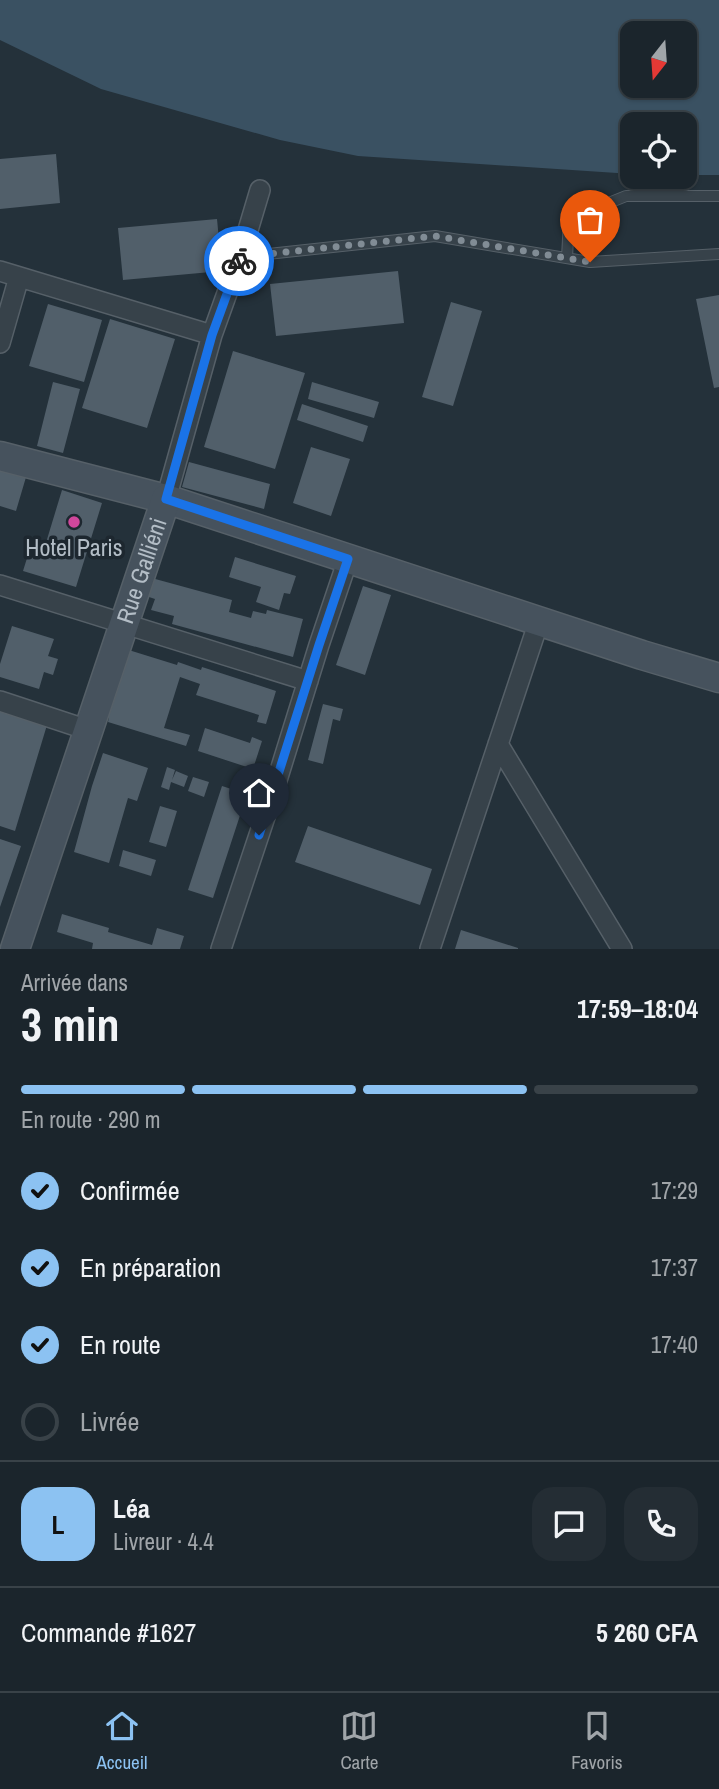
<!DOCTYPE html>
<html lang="fr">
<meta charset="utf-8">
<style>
body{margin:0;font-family:"Archivo Narrow",sans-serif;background:#242d34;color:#f1f3f6;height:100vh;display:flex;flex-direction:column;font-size:26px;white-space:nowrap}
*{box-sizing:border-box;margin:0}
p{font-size:23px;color:#a0a5a9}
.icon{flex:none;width:38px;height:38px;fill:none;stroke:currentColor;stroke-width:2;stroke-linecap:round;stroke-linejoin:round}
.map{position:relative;height:949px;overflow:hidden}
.sheet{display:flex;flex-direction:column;background:#1b252c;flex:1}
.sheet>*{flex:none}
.needle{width:46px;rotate:197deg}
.fabs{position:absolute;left:620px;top:21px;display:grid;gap:14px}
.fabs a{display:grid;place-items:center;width:77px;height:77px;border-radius:14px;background:#1b252c;box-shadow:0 2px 5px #0004,0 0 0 2px #394248;font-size:35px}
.pin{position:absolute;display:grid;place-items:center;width:60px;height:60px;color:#fff;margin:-72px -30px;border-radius:50% 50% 50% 0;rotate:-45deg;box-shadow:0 0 7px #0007}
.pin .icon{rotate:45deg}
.courier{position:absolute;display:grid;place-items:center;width:70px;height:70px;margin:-35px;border:5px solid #1a73e8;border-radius:50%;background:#fff;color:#222;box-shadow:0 2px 9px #0007}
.summary em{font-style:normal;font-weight:700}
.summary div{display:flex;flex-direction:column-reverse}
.summary{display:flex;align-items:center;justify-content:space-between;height:119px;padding:0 21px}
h1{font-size:46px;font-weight:700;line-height:52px}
.bar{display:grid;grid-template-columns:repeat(4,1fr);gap:10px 7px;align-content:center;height:84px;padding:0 21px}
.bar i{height:9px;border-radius:5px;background:#394248}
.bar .active{background:#8cc2f2}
.bar p{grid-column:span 4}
.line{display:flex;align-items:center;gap:18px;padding:0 21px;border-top:2px solid #394248}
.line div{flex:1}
.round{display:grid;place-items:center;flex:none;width:74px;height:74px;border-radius:21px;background:#242d34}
ol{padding:0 21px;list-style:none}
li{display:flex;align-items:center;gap:21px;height:77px}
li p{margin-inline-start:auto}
li .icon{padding:7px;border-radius:50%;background:#8cc2f2;color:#111;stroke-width:4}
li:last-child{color:#a0a5a9}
li i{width:38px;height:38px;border:4px solid #394248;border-radius:50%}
.dock{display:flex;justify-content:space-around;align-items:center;height:98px;border-top:2px solid #394248;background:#1b252c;font-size:19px;color:#a0a5a9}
.dock a{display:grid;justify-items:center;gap:4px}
.dock .active{color:#8cc2f2}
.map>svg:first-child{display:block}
</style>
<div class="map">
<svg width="719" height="949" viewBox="0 0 719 949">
<rect width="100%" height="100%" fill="#24313a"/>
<path fill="#3a5162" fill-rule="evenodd" d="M0 0H719V175H684V124H632V174L358 156 280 140 101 89 0 40ZM632 33H684V86H632Z"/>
<path fill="#515f6a" d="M56 154 60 203 0 209V159Z
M217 219 222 271 123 280 118 228Z
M398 271 404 323 276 336 270 284Z
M719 295V387L714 388 696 299Z
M451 302 482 311 453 406 422 397Z
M48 304 102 320 84 382 29 366Z
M110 319 175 339 147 428 82 408Z
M233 351 305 373 275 469 204 447Z
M53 382 80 389 63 453 37 446Z
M312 382 379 402 374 418 308 399Z
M302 404 368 426 363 442 297 420Z
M311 447 350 459 331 516 293 503Z
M0 459 29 467 16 511 0 506Z
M189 462 270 484 264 509 182 487Z
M62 490 102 503 76 587 23 571 32 542 45 546Z
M235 557 296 576 290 594 284 593 279 610 256 602 261 587 229 577Z
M148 577 232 600 229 612 251 618 253 611 266 614 267 610 303 619 293 657 172 624 174 616 151 610 155 599 143 595Z
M363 586 391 595 365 675 336 665Z
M12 626 54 639 48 656 58 659 53 675 44 672 39 689 0 677V664Z
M119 647 177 665 178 662 201 670 202 667 276 691 266 724 257 722 259 715 196 695 200 684 180 677 164 728 190 735 186 746 108 722 109 717 98 713Z
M323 704 343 709 340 721 333 719 323 764 308 760Z
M0 711 47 725 15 831 0 826Z
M205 728 250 743 252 737 262 741 253 769 198 751Z
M103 753 148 768 137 801 128 798 109 863 74 852 92 786Z
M167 767 175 770 172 780 176 771 188 776 184 787 171 782 169 790 161 787Z
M193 777 209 782 204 797 188 791Z
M222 786 247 794 213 898 188 890Z
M160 806 177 811 166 847 149 842Z
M308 826 432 869 420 905 295 862Z
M0 839 21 846 0 907Z
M123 850 156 860 151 876 119 866Z
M62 914 109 928 108 932 152 945 157 928 184 936 180 949H92L93 943 57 932Z
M461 930 518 948V949H455Z"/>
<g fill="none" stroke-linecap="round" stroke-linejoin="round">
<defs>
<path id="lane" d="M240 257 435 236 590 262 719 254
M567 258 569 219 626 196H719"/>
<path id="street" d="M0 271 212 335
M0 343 19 277
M166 499 212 335 240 257 260 190
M0 585 308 681
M0 701 88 730
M498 744 622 949
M221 949 274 790 319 645 348 559
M430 949 539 621"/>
<g id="secondary">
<path d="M0 456 166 499 642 655 719 678"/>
<path id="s1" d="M15 949 166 499"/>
</g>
</defs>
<use href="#lane" stroke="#566068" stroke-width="12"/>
<use href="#street" stroke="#566068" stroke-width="22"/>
<use href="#secondary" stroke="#566068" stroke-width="31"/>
<use href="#lane" stroke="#37424a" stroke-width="10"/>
<use href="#street" stroke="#37424a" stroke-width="19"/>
<use href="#secondary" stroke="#46525d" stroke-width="28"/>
</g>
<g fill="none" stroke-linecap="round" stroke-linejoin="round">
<path stroke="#818c95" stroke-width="7" stroke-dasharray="0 12.6" d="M239 261 240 257 435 236 590 262"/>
<path stroke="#1a73e8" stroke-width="9" d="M239 261 212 335 166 499 348 559 319 645 259 835"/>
</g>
<circle fill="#d1479c" stroke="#1d272f" stroke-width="2.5" cx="74" cy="522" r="7"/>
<g text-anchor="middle" stroke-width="7" stroke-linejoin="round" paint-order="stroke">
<g font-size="24" fill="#b3bdc6" stroke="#1d272f">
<text x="74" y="556">Hotel Paris</text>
</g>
<g font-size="24" fill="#b3bdc6" stroke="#1d272f">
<text dy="8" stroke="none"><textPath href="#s1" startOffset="399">Rue Galliéni</textPath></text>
</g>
</g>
</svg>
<div class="fabs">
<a><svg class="needle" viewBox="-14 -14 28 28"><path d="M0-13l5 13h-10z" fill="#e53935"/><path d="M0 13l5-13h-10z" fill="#a0a5a9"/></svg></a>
<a><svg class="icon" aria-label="locate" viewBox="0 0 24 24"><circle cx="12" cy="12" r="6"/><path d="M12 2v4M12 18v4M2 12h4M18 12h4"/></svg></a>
</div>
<div class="pin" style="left:590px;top:262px;background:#ea580c"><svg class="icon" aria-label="bag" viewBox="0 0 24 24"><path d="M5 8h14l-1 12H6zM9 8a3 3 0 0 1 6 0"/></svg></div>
<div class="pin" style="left:259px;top:835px;background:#1f2937"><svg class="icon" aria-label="home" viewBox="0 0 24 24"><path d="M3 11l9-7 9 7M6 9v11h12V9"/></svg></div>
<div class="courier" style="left:239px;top:261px"><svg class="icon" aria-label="bike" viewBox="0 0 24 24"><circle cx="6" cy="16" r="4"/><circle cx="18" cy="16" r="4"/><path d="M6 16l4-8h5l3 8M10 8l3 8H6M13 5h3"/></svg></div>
</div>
<section class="sheet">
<div class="summary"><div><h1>3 min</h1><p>Arrivée dans</p></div><em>17:59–18:04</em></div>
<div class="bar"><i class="active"></i><i class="active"></i><i class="active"></i><i></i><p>En route · 290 m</p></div>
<ol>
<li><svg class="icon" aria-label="check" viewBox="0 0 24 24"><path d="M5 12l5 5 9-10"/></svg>Confirmée<p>17:29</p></li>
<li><svg class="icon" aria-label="check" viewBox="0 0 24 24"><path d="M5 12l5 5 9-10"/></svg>En préparation<p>17:37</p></li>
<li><svg class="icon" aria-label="check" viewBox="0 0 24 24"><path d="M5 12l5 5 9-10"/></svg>En route<p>17:40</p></li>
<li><i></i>Livrée</li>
</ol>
<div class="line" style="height:126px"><b class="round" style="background:#8cc2f2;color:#111">L</b><div><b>Léa</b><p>Livreur · 4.4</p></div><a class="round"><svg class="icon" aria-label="chat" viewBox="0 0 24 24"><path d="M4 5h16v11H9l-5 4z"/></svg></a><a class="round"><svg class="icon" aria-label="phone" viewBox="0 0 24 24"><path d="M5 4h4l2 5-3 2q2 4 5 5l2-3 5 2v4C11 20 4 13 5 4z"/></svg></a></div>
<div class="line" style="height:91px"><div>Commande #1627</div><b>5 260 CFA</b></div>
</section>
<nav class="dock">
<a class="active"><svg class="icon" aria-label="home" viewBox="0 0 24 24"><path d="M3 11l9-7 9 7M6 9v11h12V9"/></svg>Accueil</a>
<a><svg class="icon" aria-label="map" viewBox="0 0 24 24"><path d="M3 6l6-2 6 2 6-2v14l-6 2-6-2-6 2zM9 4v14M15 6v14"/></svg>Carte</a>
<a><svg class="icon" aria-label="saved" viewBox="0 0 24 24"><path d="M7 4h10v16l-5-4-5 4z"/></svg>Favoris</a>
</nav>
